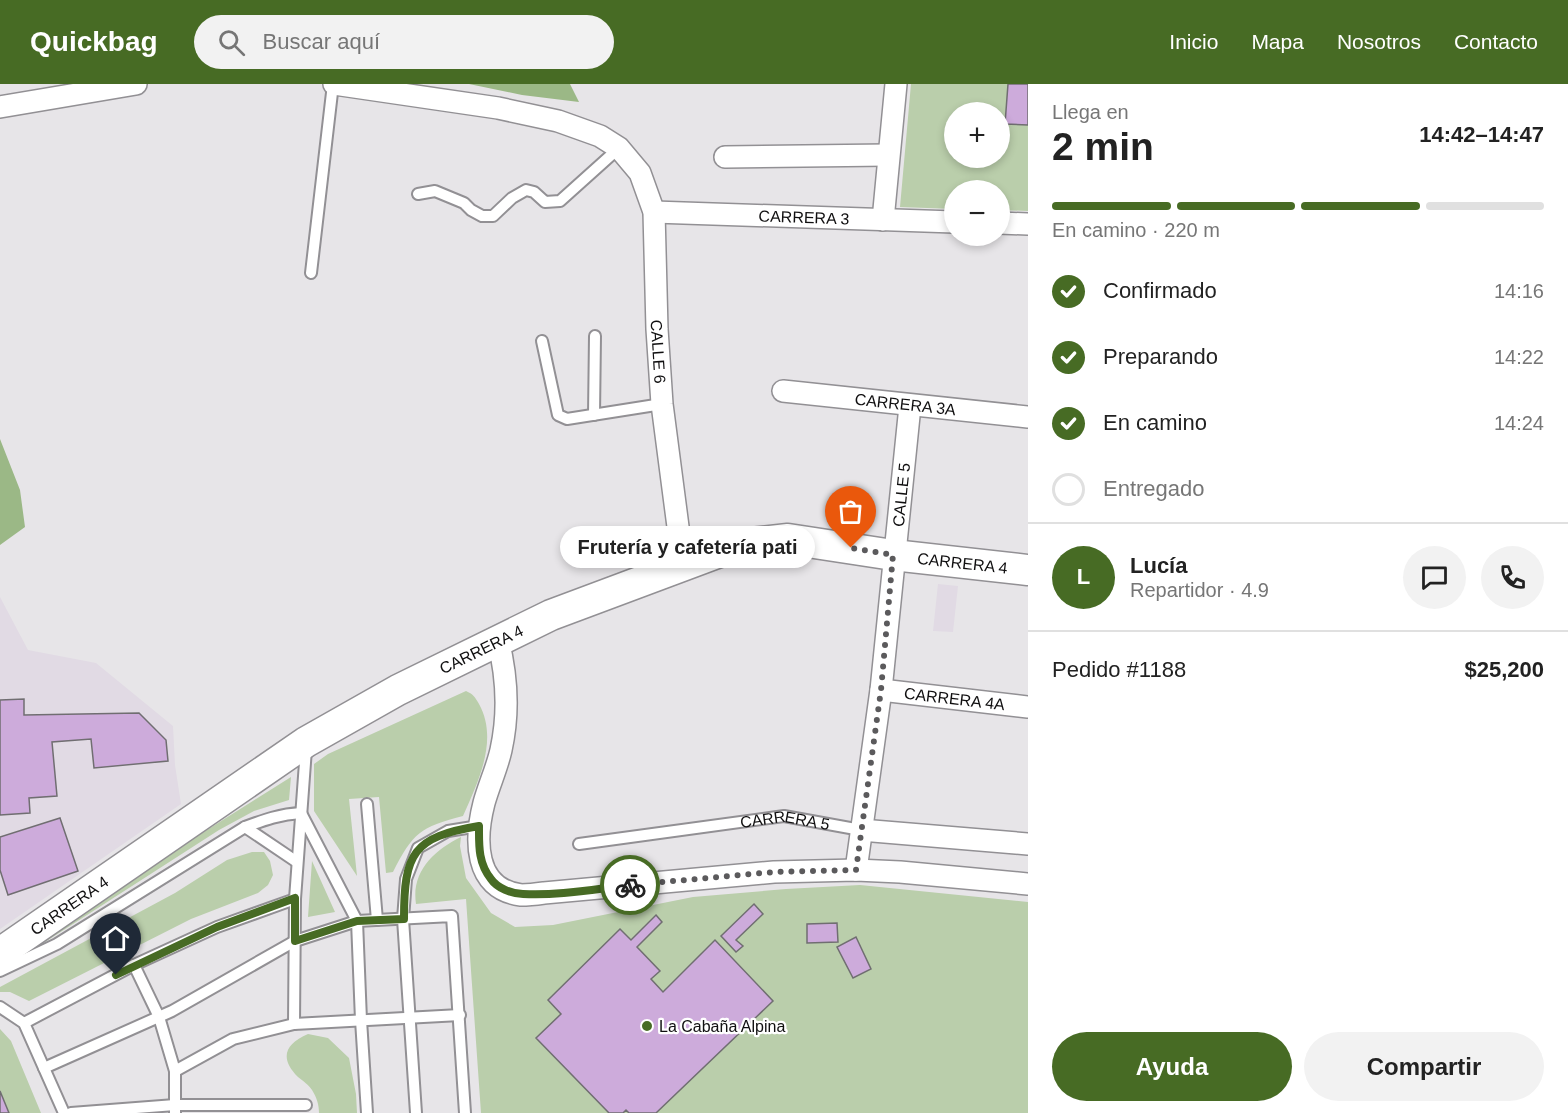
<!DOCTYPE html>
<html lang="es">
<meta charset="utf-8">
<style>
body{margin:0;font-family:Helvetica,sans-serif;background:#f2f2f2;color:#222;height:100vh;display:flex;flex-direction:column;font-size:22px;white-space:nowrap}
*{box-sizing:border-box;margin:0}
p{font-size:20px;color:#767676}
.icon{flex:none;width:33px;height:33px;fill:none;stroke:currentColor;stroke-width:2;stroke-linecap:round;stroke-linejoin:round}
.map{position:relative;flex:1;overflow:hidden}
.details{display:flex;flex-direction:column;background:#fff;width:540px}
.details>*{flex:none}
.controls{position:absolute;left:944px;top:18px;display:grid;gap:12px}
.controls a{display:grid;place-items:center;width:66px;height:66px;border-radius:50%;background:#fff;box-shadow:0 3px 9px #0003;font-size:30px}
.pin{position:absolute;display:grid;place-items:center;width:51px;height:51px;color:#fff;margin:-62px -26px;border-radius:50% 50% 50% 0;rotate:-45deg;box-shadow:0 0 6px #0007}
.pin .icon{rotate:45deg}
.courier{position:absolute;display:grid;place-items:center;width:60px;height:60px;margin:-30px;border:4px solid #476b24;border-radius:50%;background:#fff;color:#222;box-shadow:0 2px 8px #0007}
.bubble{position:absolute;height:42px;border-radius:21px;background:#fff;box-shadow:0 3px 9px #0003;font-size:20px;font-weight:700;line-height:42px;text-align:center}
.head em{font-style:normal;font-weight:700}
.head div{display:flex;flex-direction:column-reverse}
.head{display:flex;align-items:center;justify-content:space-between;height:102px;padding:0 24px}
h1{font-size:39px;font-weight:700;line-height:45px}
.bar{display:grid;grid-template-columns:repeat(4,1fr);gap:9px 6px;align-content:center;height:72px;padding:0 24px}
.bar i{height:8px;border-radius:4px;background:#e0e0e0}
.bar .on{background:#476b24}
.bar p{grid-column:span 4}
.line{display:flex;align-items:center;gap:15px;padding:0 24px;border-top:2px solid #e0e0e0}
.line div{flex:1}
.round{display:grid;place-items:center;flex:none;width:63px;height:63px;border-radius:32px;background:#f2f2f2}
ol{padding:0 24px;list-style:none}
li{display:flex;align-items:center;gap:18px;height:66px}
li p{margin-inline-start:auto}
li .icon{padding:6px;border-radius:50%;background:#476b24;color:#fff;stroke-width:4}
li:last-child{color:#767676}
li i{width:33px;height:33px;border:3px solid #e0e0e0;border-radius:50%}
.primary-button{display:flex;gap:12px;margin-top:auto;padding:12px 24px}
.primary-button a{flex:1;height:69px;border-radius:36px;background:#476b24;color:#fff;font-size:24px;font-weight:700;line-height:69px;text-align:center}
.primary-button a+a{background:#f2f2f2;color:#222}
header{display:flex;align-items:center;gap:36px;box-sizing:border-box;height:84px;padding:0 30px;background:#476b24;color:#fff}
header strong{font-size:28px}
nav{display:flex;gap:33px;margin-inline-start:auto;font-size:21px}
.search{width:420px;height:54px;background:#f2f2f2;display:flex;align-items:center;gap:15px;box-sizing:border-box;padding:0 21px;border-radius:33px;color:#767676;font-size:22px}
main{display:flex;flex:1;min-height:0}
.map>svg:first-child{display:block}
</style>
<header>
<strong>Quickbag</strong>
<div class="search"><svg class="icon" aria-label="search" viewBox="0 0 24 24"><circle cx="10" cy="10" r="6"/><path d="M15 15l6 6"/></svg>Buscar aquí</div>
<nav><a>Inicio</a><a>Mapa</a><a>Nosotros</a><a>Contacto</a></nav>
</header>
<main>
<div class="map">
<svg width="1028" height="1029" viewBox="0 0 1028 1029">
<rect width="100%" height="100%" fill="#e7e5e8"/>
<path fill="#e1dae4" d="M938 500 958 502 953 548 933 547Z
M0 513 28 566 96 579 173 642 175 681 181 720 0 845Z"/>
<path fill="#baceab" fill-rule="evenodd" d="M911 0H1028V127L999 126V106H954V125L900 123ZM954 28H999V74H954Z
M466 607C473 610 475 613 479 620 499 656 478 698 463 732 420 743 413 749 393 788L386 789 379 713 349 715 357 792 314 727V680L328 670Z
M291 693 289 716 254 727 219 746 0 887 123 799Z
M461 753 460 762 466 794 491 829 515 843 553 841 693 813 786 805 860 801 1028 818V1029H481L466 815 416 820C411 788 434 766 461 753Z
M252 768H264L270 777 273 791 268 801 258 809 191 835 29 917 10 908H0V903L175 809 227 776Z
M312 777 335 828 308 833Z
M0 945 11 957 41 1029H0Z
M308 950 328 954 349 974 356 1010 357 1029H319C319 1021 317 1014 312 1006 309 1001 303 997 298 993 279 974 285 960 308 950Z"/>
<path fill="#9bb886" d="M469 0H570L579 18 522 11Z
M0 355 20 406 25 443 0 461Z"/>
<path fill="#cdabdb" stroke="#706e71" stroke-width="1.5" d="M1008 0H1028V41L1005 40Z
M24 615V631L139 629 166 656 168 677 94 684 91 655 52 658 57 712 29 714 30 729 0 731V616Z
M60 734 78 787 8 811 0 786V753Z
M754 820 763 830 736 856 743 862 736 868 721 852Z
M656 831 662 838 637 863 660 887 651 895 663 908 715 856 773 917 656 1029H629L626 1026 623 1029H609L536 954 561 930 548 916 620 845 631 856Z
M837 839 838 858 807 859V840Z
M856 853 871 885 853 894 837 863Z
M0 1007 9 1029H0Z"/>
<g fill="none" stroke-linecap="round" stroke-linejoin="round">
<defs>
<g id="service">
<path d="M418 110 435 107 464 119 471 126 482 132H493L512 114 526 106 534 108 545 118 560 117 619 64"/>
<path d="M311 189 333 0"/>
<path d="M542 257 558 331 567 335 662 320"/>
<path d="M594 331 595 252"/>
<path d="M367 720 377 836"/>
<path d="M245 743 297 778"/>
<path id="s1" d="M579 760 784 732 861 746"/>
<path d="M134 881 159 933 175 987V1029"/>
<path d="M0 887 57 860 245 743C264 736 280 730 301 729L357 837 361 936 367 1029"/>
<path d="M0 923 24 939 64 1029"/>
<path d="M24 939 134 881 217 843 295 815"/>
<path d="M294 940 295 815 306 665"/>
<path d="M44 984 172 927 295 857 357 837 452 832 465 1029"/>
<path d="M175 987 233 955 294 940 460 931"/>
<path d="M71 1029 175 1021H306"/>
<path d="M416 1029 403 835 406 795 418 764 448 747 479 742"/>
</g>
<g id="minor">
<path id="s2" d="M334 0 498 24 558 37 600 52 619 64 640 89 654 128 657 245 662 320 683 481"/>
<path d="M0 23 136 0"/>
<path d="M725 73 888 71"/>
<path id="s3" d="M654 128 954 138"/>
<path d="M883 136 896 0"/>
<path d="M999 139 1028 140"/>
<path id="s4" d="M783 307 1028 333"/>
<path d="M498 556C507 592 509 630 501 666 497 684 489 701 484 719 475 754 473 805 521 811 529 811 537 810 544 809L774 788 856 786 900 788 1028 800"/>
<path id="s5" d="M881 606 1028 623"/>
<path d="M861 746 1028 760"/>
<path id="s6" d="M856 786 881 606 910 322"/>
</g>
<g id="secondary">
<path id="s7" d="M0 869 306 658 398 606 551 531 741 460 788 455 893 471 1028 486"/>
</g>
</defs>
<use href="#service" stroke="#929094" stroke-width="14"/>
<use href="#minor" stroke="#929094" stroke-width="24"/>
<use href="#secondary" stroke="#929094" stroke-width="33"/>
<use href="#service" stroke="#fff" stroke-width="10"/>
<use href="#minor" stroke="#fff" stroke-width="21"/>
<use href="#secondary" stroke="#fff" stroke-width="30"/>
</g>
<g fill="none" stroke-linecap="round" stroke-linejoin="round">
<path stroke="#5b5a5c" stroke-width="6" stroke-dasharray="0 10.8" d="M630 801 774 788 856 786 881 606 893 471 851 464"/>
<path stroke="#476b24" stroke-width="8" d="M116 891 217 843 295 814V857L357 837 404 835C404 769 413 753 479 742 479 761 478 779 491 795 497 804 512 810 523 810 558 812 595 805 630 801"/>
</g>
<circle fill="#476b24" stroke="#fff" stroke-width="2" cx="647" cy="942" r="6"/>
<g text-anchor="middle" stroke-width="4.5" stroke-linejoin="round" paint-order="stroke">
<g font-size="16" fill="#100f10" stroke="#fff">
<text dy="6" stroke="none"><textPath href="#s3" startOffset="150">CARRERA 3</textPath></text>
<text dy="6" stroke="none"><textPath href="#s2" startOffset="508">CALLE 6</textPath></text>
<text dy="6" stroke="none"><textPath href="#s4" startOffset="123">CARRERA 3A</textPath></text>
<text dy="6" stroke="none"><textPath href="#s6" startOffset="378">CALLE 5</textPath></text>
<text dy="6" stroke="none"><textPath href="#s7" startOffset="1074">CARRERA 4</textPath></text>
<text dy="6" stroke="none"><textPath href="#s7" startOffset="570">CARRERA 4</textPath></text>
<text dy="6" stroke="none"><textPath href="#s5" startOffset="74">CARRERA 4A</textPath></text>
<text dy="6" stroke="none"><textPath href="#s1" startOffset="208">CARRERA 5</textPath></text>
<text dy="6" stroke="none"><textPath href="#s7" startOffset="84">CARRERA 4</textPath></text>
</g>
<g font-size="16" fill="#100f10" stroke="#fff" text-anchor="start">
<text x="659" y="948">La Cabaña Alpina</text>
</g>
</g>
</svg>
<div class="controls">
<a>+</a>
<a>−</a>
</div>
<div class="pin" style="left:851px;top:464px;background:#ea580c"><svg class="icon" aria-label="bag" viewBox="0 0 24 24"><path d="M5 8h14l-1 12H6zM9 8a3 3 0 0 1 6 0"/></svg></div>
<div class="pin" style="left:116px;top:891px;background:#1f2937"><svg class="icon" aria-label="home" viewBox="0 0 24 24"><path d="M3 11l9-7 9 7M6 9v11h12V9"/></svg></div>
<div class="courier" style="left:630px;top:801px"><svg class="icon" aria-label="bike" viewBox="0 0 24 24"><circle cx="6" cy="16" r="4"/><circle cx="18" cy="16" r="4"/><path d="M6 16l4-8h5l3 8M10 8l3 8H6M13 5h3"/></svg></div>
<div class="bubble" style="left:560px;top:442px;width:255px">Frutería y cafetería pati</div>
</div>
<section class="details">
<div class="head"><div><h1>2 min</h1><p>Llega en</p></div><em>14:42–14:47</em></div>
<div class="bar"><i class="on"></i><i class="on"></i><i class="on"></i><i></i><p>En camino · 220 m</p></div>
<ol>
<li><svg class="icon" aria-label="check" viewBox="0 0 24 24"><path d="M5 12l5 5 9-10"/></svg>Confirmado<p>14:16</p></li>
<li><svg class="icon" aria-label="check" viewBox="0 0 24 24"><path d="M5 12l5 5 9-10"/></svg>Preparando<p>14:22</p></li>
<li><svg class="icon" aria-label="check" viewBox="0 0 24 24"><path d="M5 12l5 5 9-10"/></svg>En camino<p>14:24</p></li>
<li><i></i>Entregado</li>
</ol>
<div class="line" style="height:108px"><b class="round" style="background:#476b24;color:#fff">L</b><div><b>Lucía</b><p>Repartidor · 4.9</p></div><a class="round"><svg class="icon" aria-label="chat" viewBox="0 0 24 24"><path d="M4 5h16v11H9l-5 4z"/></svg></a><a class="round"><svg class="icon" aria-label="phone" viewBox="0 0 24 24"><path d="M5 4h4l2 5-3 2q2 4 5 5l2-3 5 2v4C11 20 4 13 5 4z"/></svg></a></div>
<div class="line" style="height:78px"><div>Pedido #1188</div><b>$25,200</b></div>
<div class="primary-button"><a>Ayuda</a><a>Compartir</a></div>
</section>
</main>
